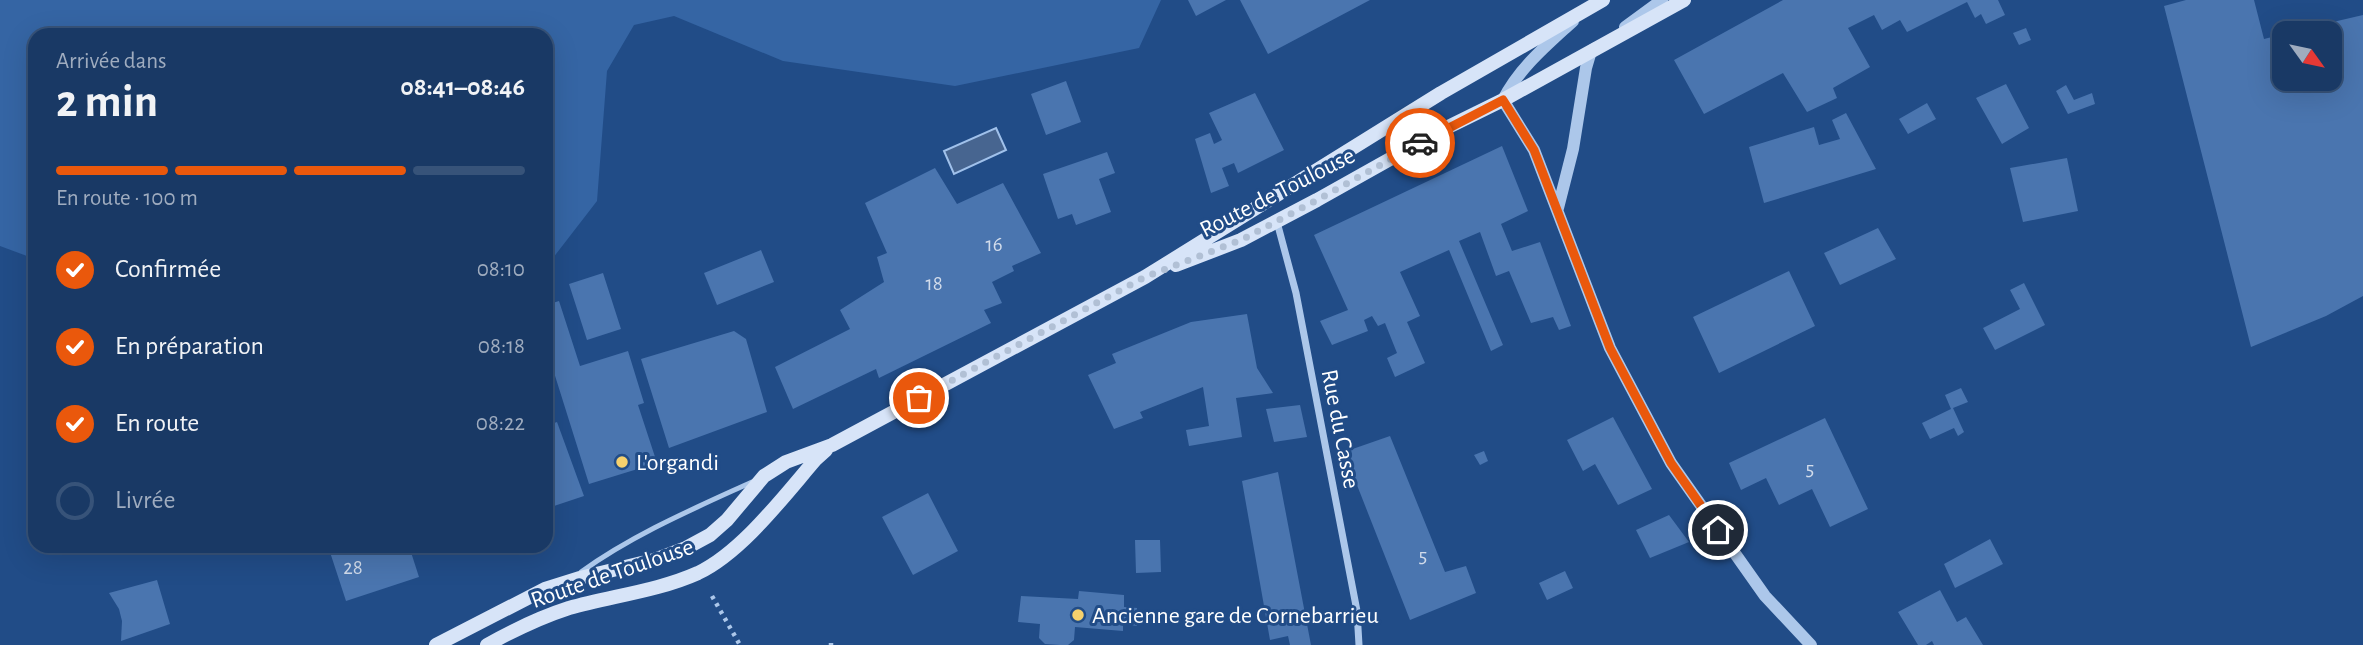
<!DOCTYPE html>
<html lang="fr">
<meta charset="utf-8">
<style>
body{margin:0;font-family:"Alegreya Sans",sans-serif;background:#26446e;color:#f1f3f6;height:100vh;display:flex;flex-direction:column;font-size:26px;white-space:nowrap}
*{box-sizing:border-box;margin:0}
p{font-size:23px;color:#9facbf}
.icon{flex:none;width:38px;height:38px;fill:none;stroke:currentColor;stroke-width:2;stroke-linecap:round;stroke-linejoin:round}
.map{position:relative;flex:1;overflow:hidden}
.drawer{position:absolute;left:28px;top:28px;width:525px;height:525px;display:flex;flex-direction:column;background:#193965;border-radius:21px;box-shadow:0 7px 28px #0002,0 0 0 2px #375379}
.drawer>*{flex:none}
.needle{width:46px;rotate:123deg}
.controls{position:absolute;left:2272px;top:21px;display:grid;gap:14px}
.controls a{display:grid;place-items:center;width:70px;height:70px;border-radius:14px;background:#193965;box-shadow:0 7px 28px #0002,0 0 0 2px #375379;font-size:35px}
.pin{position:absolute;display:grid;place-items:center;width:60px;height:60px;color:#fff;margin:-30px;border:4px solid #fff;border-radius:50%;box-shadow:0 2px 7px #0007}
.courier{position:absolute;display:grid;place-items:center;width:70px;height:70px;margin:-35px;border:5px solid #ea580c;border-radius:50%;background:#fff;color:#222;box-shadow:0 2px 9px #0007}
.headline em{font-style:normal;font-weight:700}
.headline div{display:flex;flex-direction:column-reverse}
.headline{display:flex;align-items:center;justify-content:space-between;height:119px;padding:0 28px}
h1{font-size:46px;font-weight:700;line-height:52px}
.bar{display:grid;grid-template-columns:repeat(4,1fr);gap:10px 7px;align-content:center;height:84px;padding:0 28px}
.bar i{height:9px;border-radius:5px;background:#375379}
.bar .on{background:#ea580c}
.bar p{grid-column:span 4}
ol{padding:0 28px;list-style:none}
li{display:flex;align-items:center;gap:21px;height:77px}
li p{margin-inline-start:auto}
li .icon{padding:7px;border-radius:50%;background:#ea580c;color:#fff;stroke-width:4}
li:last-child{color:#9facbf}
li i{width:38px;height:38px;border:4px solid #375379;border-radius:50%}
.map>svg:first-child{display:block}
</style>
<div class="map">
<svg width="2363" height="645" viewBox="0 0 2363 645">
<rect width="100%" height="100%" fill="#214c87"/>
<path fill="#3565a4" d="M0 0H1161L1139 48 955 86 783 61 674 16 634 25 607 71 597 201 546 267V35H35V259L0 246Z"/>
<path fill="#476590" stroke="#a0c1eb" stroke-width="2" d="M996 128 1006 150 954 174 944 151Z"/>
<path fill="#4a75af" d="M1188 0H1226L1196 16Z
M1240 0H1370L1268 54Z
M1783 0H1998L2005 15 1986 24 1981 14 1975 18 1967 2 1907 32 1900 20 1882 30 1874 15 1848 28 1870 67 1833 88 1837 98 1807 112 1783 73 1704 114 1674 60Z
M2186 0H2254L2264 39 2284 34V79H2329V33L2290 32 2363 15V296L2326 316 2251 347 2164 6Z
M2026 28 2031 40 2019 45 2013 33Z
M1066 81 1081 122 1046 135 1031 94Z
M2006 84 2029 128 2002 144 1976 98Z
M2066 85 2074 100 2092 93 2095 104 2068 114 2056 91Z
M1255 93 1284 150 1238 173 1234 163 1222 168 1229 186 1211 193 1195 139 1210 133 1214 144 1222 140 1209 113Z
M1927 103 1936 119 1908 134 1899 119Z
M1846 113 1876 169 1764 203 1749 147 1814 127 1819 145 1840 139 1832 120Z
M1502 146 1528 211 1501 224 1512 251 1540 242 1571 326 1559 330 1553 317 1531 323 1509 271 1496 276 1480 232 1459 241 1503 345 1491 351 1449 250 1400 272 1420 316 1407 322 1425 363 1395 377 1387 358 1397 353 1385 323 1378 326 1372 316 1364 320 1368 331 1332 345 1320 321 1348 310 1314 235Z
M1107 152 1115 173 1099 179 1111 212 1076 225 1072 214 1058 219 1043 174Z
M2067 158 2078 211 2023 222 2010 168Z
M935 168 957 204 1003 183 1041 253 1012 266 1014 271 992 282 1002 303 984 310 991 323 879 378 876 369 793 409 775 367 850 329 840 310 884 282 877 257 887 253 865 203Z
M1878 228 1896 259 1840 285 1824 253Z
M761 250 774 282 717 305 704 273Z
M1789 271 1815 326 1719 373 1693 317Z
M603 273 621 329 587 340 569 284Z
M2024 283 2045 325 1995 350 1983 328 2020 309 2010 290Z
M559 301 580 366 628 351 644 403 638 405 657 463 589 484 546 347V305Z
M1247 314 1257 368 1273 393 1236 398 1242 437 1189 446 1186 430 1209 426 1203 387 1140 412 1143 418 1114 429 1088 375 1116 363 1112 354 1191 322Z
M734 331 746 339 767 412 669 448 641 359Z
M1961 388 1968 402 1953 408 1964 432 1958 436 1954 428 1930 439 1922 423 1951 409 1945 395Z
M1300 405 1307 437 1274 442 1266 409Z
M1613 417 1652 489 1618 505 1595 464 1583 471 1567 440Z
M1825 418 1868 509 1830 527 1812 489 1779 505 1766 478 1741 490 1729 463Z
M557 422 584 496 554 506 550 495 546 497V426Z
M1390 436 1445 572 1466 566 1476 593 1410 620 1344 452Z
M1484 451 1488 461 1480 465 1474 455Z
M1278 472 1311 645H1290L1288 636 1270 640 1242 481Z
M928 493 958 551 913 575 882 517Z
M1669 515 1689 542 1650 558 1636 530Z
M1990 539 2003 564 1955 588 1944 564Z
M1135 540H1160L1161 572 1136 573Z
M328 546H409L419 577 346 601Z
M1565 571 1573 588 1547 600 1539 583Z
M157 580 170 624 121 641 122 621 119 609 109 593Z
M1940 590 1957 622 1966 617 1983 645H1934L1932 641 1926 645H1918L1898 612Z
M1079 591 1124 595V607L1137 608V626L1123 624V631L1075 627 1074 640 1068 645H1060L1045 644 1039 638 1040 624 1018 622 1021 596 1078 599Z"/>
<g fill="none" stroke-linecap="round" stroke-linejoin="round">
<path stroke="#acc7ea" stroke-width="4.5" stroke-dasharray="3.5 5" stroke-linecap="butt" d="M712 596 740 645
M831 643V645"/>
<path stroke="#acc7ea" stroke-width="5" d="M581 572C634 534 693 509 752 482"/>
<path stroke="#acc7ea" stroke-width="7" d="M1277 222 1296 293 1357 611 1359 645"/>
<path stroke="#acc7ea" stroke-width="12" d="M1573 21C1547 45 1519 68 1503 100L1534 150 1610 348 1671 463 1765 596 1811 645
M1625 27 1662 0
M1558 208 1573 149 1586 68 1591 51 1596 48"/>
<path stroke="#d7e4f8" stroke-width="14" d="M1176 265 1241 240 1317 200 1440 131 1503 100 1684 0
M436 645 545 589 580 578 654 560 686 548 710 535 727 520 764 476 786 462 832 445 1145 277 1441 93 1603 0
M487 645C512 631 541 617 569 608 611 596 658 591 698 573 742 552 784 496 816 459L826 450"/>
</g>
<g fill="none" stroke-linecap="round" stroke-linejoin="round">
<path stroke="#b1c0d5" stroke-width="7" stroke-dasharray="0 12.6" d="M919 398 1145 277 1241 240 1317 200 1420 143"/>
<path stroke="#ea580c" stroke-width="9" d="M1420 143 1503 100 1534 150 1610 348 1671 463 1718 530"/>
</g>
<g fill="#f6d16d" stroke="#214c87" stroke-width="2.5">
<circle cx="622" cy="462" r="7"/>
<circle cx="1078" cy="615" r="7"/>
</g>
<g text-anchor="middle" stroke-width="6" stroke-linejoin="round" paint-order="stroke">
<g font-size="21" fill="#d2dceb">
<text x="994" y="251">16</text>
<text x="934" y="290">18</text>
<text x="1810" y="475">5</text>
<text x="1423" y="562">5</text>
<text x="353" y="574">28</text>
</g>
<g font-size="24" fill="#fff" stroke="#214c87">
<text transform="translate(1277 192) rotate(-27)" y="8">Route de Toulouse</text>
<text transform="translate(1341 429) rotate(79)" y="8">Rue du Casse</text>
<text transform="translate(612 573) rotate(-19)" y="8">Route de Toulouse</text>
</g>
<g font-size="24" fill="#fff" stroke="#214c87" text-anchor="start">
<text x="636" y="470">L'organdi</text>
<text x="1092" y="623">Ancienne gare de Cornebarrieu</text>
</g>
</g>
</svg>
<div class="controls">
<a><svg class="needle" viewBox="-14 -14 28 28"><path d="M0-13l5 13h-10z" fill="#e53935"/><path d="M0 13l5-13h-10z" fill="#9facbf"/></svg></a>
</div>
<div class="pin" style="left:919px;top:398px;background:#ea580c"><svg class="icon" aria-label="bag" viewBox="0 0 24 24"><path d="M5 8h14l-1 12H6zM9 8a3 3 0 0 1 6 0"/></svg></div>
<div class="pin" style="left:1718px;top:530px;background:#1f2937"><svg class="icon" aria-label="home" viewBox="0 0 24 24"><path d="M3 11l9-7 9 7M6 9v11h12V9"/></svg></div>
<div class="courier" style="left:1420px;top:143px"><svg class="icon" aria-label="car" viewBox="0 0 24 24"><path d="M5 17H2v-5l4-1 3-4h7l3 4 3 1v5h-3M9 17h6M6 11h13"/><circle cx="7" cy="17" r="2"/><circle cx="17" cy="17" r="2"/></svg></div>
<section class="drawer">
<div class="headline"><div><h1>2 min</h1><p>Arrivée dans</p></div><em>08:41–08:46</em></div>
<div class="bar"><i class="on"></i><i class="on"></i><i class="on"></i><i></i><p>En route · 100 m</p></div>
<ol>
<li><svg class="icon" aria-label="check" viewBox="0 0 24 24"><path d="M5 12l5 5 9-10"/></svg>Confirmée<p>08:10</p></li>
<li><svg class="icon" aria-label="check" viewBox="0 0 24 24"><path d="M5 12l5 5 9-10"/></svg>En préparation<p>08:18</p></li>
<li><svg class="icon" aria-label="check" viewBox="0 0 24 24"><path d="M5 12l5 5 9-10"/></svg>En route<p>08:22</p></li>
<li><i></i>Livrée</li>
</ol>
</section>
</div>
